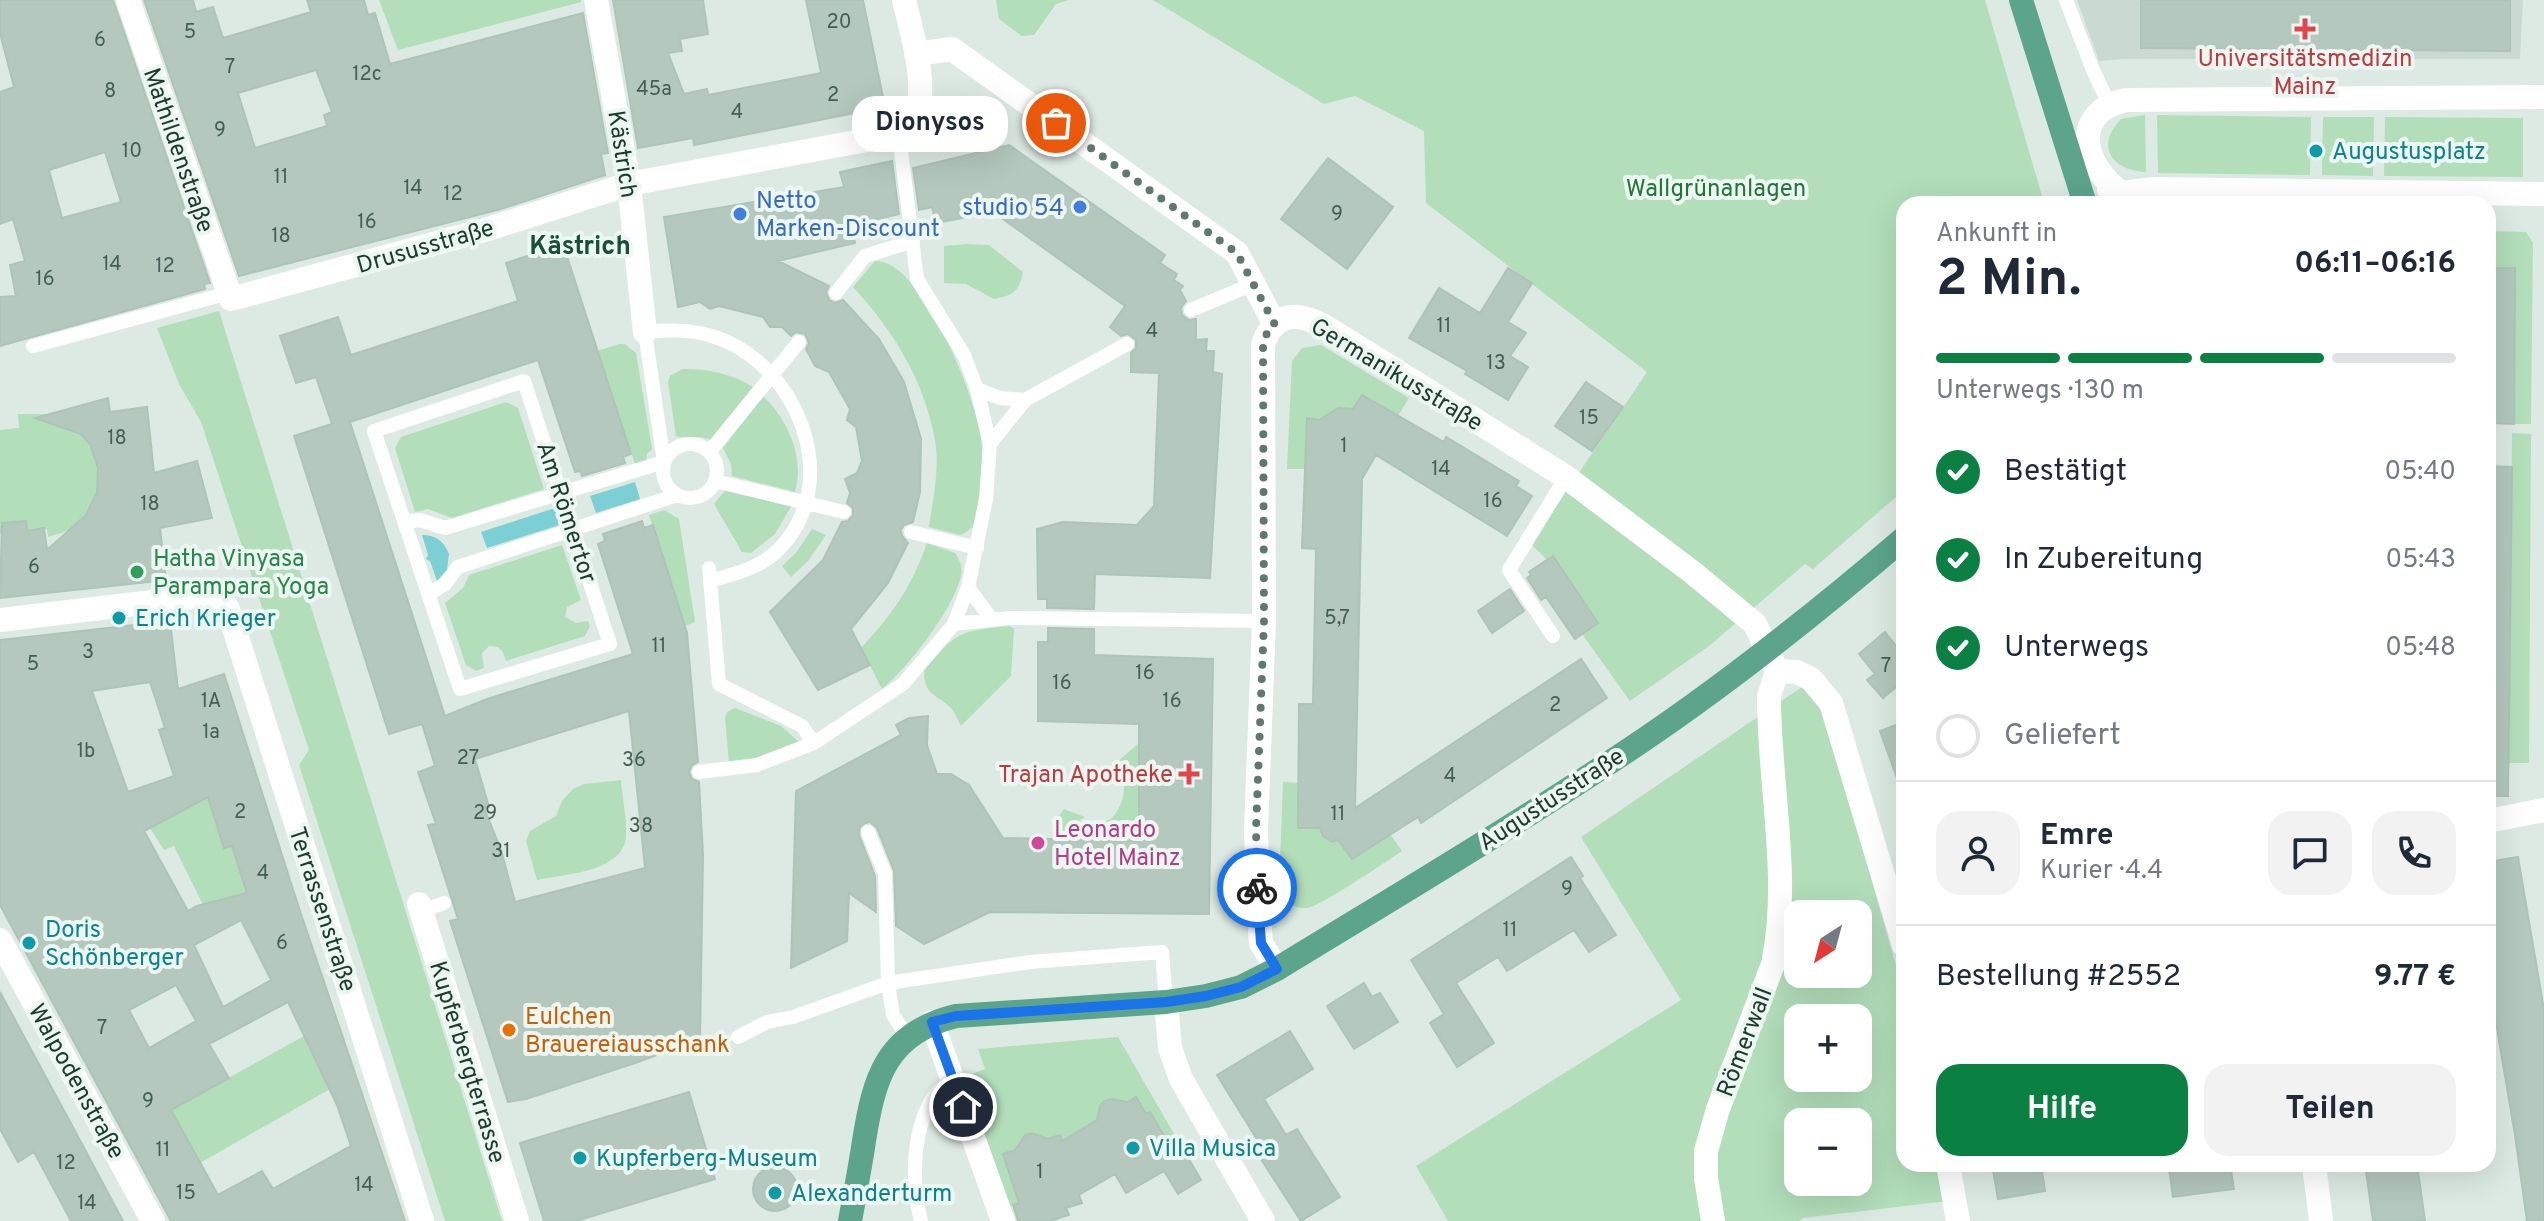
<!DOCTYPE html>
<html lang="de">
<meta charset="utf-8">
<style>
body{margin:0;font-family:Overpass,sans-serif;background:#f2f2f3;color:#1f2937;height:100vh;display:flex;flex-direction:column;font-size:30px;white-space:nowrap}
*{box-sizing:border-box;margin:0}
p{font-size:26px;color:#747a83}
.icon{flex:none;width:44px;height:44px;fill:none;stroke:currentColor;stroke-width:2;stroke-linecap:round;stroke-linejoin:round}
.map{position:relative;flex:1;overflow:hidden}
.drawer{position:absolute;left:1896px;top:196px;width:600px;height:976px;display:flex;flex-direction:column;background:#fff;border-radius:24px;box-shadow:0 8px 32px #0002}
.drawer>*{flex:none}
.needle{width:52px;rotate:216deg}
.buttons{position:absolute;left:1784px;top:900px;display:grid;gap:16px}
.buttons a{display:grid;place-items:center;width:88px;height:88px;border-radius:16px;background:#fff;box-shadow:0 8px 32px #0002;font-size:40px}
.pin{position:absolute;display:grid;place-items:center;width:68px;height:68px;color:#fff;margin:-34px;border:4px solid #fff;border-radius:50%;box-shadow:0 2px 8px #0007}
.courier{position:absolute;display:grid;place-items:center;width:80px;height:80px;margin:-40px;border:6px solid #1a73e8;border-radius:50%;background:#fff;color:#222;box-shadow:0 2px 10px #0007}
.bubble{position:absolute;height:56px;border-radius:24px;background:#fff;box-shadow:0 8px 32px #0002;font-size:26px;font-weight:700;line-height:56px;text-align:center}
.head em{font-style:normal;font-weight:700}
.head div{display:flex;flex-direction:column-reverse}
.head{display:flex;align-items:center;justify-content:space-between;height:136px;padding:0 40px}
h1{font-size:52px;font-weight:700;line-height:60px}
.bar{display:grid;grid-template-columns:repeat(4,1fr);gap:12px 8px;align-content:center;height:96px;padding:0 40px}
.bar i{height:10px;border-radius:6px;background:#e0e1e3}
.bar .on{background:#0b8043}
.bar p{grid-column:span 4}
.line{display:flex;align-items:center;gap:20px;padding:0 40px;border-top:2px solid #e0e1e3}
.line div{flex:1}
.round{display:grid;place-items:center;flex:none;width:84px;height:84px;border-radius:24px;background:#f2f2f3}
ol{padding:0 40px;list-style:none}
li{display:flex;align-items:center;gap:24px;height:88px}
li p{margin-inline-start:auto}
li .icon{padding:8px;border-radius:50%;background:#0b8043;color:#fff;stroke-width:4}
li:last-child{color:#747a83}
li i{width:44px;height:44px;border:4px solid #e0e1e3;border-radius:50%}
.primary-button{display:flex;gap:16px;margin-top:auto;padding:16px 40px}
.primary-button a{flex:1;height:92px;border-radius:24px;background:#0b8043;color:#fff;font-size:32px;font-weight:700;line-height:92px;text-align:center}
.primary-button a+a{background:#f2f2f3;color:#1f2937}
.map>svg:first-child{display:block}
</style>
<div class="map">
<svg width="2544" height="1221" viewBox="0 0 2544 1221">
<rect width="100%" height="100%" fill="#dceae3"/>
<path fill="#cadad2" d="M2077 0H2523L2520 59H2122L2099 61Z"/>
<path fill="#b2deba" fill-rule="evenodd" d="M379 0H581V2L398 50Z
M996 0H1069L1056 4 1034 35 1022 36 999 19Z
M1153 0H1985L2042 196 2048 204H1904V490L1813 569 1805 564 1709 646 1630 701 1582 634 1598 622 1553 556 1547 560 1531 544 1647 372 1426 203 1424 131 1355 96 1324 104Z
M2145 115 2146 172C2113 171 2094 147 2121 119Z
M2157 115 2311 117 2310 175 2158 173Z
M2323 117H2374L2373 176 2322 175Z
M2385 117 2523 118V177L2384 176Z
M2488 231 2526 232 2533 243 2531 424H2514L2488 268Z
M967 244 989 245 1023 272C1020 291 1012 296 994 299L966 284 944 283V246Z
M875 261C921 259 974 394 980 433 984 454 983 479 979 501 977 517 977 529 960 535L929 527C933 499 940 468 935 440 924 380 893 330 853 287Z
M219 311 502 1221H445L299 765 309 750 201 422 179 384 157 328Z
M620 344H625L636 353 652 449 647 454 646 462 635 464 597 351Z
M1321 345 1409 398 1398 416 1362 395 1351 412 1338 408 1327 421 1307 418 1305 469H1287L1292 361 1302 348Z
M682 369C708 369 731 373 753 387L712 440C698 434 686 440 676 436L668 382 670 376Z
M763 396C788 420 805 458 795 492L732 476 731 464 723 448Z
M506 402 518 408 544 489 452 518 428 509 415 512 395 448 401 437Z
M18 414H49L48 424H72C77 430 84 436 89 443 107 470 98 510 72 528 65 533 56 534 48 537L47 529 27 531 26 522H23L0 534V430L19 428Z
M2512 433 2531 434 2529 763H2509Z
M727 488 792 505 775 534 751 553 742 552 714 504Z
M664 510 679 519 695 622 685 626 649 515Z
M812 529 826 535 809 560 791 577 782 566 796 553Z
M927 543 955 553C960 560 963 567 961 576 954 608 908 668 882 689L861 648C892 615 912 586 927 543Z
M562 545 581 600 567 607 565 617 576 623 588 621 590 626 585 636 506 661 503 652 498 647 489 646 482 653 484 668 476 671 466 665 445 603 463 588 469 575Z
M1009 626 1014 629 1011 676 961 726C958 720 955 712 950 707 935 693 924 696 924 670 957 632 958 631 1009 626Z
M1802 687 1807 688 1823 709 1904 994V1164H1942L1948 1201 1803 1218 1799 1221H1448L1416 1166 1681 1000 1581 837ZM1798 914H1858V974H1798ZM1798 1018H1858V1078H1798ZM1798 1122H1858V1182H1798Z
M735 708 781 726 799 742 758 758 729 763 725 718 727 712Z
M1139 743V841L1052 839 1053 825 1064 809 1085 817 1078 821C1089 832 1101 824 1112 818 1127 800 1127 782 1117 762Z
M247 745 258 779 207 796 224 848 232 846 247 893 223 899 205 909 174 846 164 850 150 828 173 816 201 776Z
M621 780C622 796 629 829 625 843 615 873 564 874 537 880L526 841 530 831 556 816 562 801 573 789 584 784Z
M1283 782 1299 783 1298 828H1320L1323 837 1332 842 1338 840 1352 858 1390 834 1402 851C1385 862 1322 906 1307 908 1293 910 1283 900 1279 887Z
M304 1036 330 1089 200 1163 171 1110Z
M1118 1037 1177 1139 1169 1144 1150 1112 1146 1114 1123 1105 1117 1100 1105 1101 1102 1152 1021 1148 1003 1154 1019 1203 1006 1208 967 1076 985 1069 978 1049Z"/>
<path fill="#7dcfd6" d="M635 482 640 499 596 513 590 496Z
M558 507 563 524 487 548 481 532Z
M422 535C436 535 444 541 449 554L447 570 437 581 430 561 426 559 428 555Z"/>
<path fill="#b4c8be" stroke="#aec4b9" stroke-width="2" fill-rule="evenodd" d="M0 0H113L210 283 204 284 205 289 0 346V297L16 296 10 265 25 261 13 219 0 224V92L14 87 0 33ZM105 152 121 202 62 218 49 170Z
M144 0H193L196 12 213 7 223 38 311 12 307 0H364L368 15 375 13 390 64 583 13 608 153 601 154 605 175 501 209 239 276ZM316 70 332 112 324 115 327 126 255 148 238 93Z
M613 0H703L708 34 680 39 682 51 668 53 684 94 707 89 708 95 821 73 806 0H863L885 107 694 145 693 138 638 148Z
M2141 0H2510V51L2141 48Z
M1009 145 1165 255 1160 263 1177 274 1174 280 1183 286 1180 290 1186 301 1181 308 1182 315 1189 320 1196 319V340L1207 339 1206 351H1214L1213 372 1222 374 1210 578 1095 574 1094 609 1047 608V599H1038L1037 529 1063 522 1137 525 1154 506 1159 373 1131 372V353L1136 348V340L1128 334 1121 336 1110 327 1125 306 993 212 936 223 932 207 919 210 913 168Z
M1328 158 1393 207 1347 269 1281 219Z
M892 161 899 214 852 225 855 243 778 261 829 286 826 292 829 300 835 303 843 300 879 339 904 382 921 439 920 492 913 522 904 525 901 530 902 536 908 543 888 583 851 629 870 665 818 690 770 612 823 560 842 522 848 521 853 515V508L847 503 850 493 845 479 857 473 862 461 856 427 847 420 850 409 829 372 815 366 806 349 809 343 805 334 796 332 791 336 782 327H770L763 317 719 306 710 309 700 302 678 307 664 217 844 187 840 172Z
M563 244 631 454 623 457 625 463 582 476 580 471 575 472 538 360 350 422 445 716 487 699 633 654 598 544 605 541 603 534 642 521 644 528 653 525 687 633 698 762 692 765 689 772 692 779 699 782 703 855 700 1039 638 1062 526 1099 508 1102 450 921 458 919 428 825 436 824 418 772 435 766 422 724 389 734 294 436 332 424 316 377 296 383 280 336 338 317 351 355 518 301 506 263ZM629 711 645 868 515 902 501 850 484 808 489 807 475 759Z
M1508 268 1532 283 1508 322 1526 333 1510 356 1528 367 1508 400 1465 374 1467 371 1409 338 1439 288 1480 313Z
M2488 268H2515L2514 424 2488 423Z
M1586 382 1623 407 1592 451 1555 426Z
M1362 395 1444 442 1446 437 1519 481 1516 486 1532 496 1507 536 1376 455 1362 479 1355 808 1581 659 1607 698 1421 823 1418 817 1352 859 1338 840 1332 842 1323 836 1320 828H1298L1299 704H1313L1316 549 1302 548 1307 418 1319 420 1338 408 1353 409Z
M108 398 110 412 147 407 154 473 197 461 212 518 160 528 166 580 0 598 2 523 26 521 27 531 44 528 47 550 86 515 97 492 98 468 90 444 81 434 35 418Z
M2488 466 2512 467 2508 796H2488Z
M1553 556 1598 623 1575 639 1546 597 1541 600 1527 578 1531 575 1529 572Z
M1510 589 1524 611 1492 633 1478 611Z
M170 621 178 689 224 674 299 908 405 1221H171L0 905V640ZM150 682 165 728 159 730 174 776 128 792 92 691ZM208 797 224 848 232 846 247 893 197 906 188 911 144 831ZM241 920 271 980 223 1007 194 945ZM176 985 196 1021 149 1048 129 1010ZM288 1002 337 1105 351 1146 273 1189 262 1171 218 1195 171 1110 229 1078 209 1044Z
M1048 628 1094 629V655L1213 659 1209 914 990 912 924 944 896 926 894 871 877 828 870 822 865 823 860 827 859 835 875 876 876 912 849 893 847 941 791 968 796 791 901 735 896 725 909 718 928 716 927 745 937 774H951L969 785 1003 838 1139 841V724L1038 721V642H1048Z
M1885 632 1904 656V680L1883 698 1867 680 1875 674 1859 654Z
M1904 722V788L1901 789 1880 731Z
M1571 857 1583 876 1580 878 1616 935 1589 952 1574 930 1507 971 1498 957 1456 983 1494 1043 1457 1067 1430 1023 1444 1014 1411 960Z
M2518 857 2544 1010V1221H2527L2515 1135 2488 975V862Z
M1364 983 1372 997 1380 993 1398 1022 1354 1049 1327 1006Z
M0 992 75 1131 123 1221H71L34 1152 18 1162 0 1129Z
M1290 1031 1313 1069 1264 1099 1286 1135 1297 1129 1340 1197 1301 1221 1257 1153 1263 1149 1217 1075Z
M689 1092 715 1179 576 1221H544L520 1143Z
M1136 1097 1146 1114 1150 1112 1169 1144 1177 1139 1201 1180 1178 1194 1164 1171 1126 1193 1115 1174 1079 1195 1082 1203 1066 1208 1069 1215 1050 1221H1018L1013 1205 1019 1203 1003 1154 1015 1150 1025 1135 1032 1133 1048 1139 1060 1135 1062 1141 1097 1120 1100 1106 1104 1101 1111 1099 1128 1102Z
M1992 1164H2041L2045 1191 1998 1199Z
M2179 1164H2230L2234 1189 2173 1197 2169 1168 2179 1167Z
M2365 1164H2417L2425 1221H2373Z
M753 1189a22 22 0 1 1 44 0a22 22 0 1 1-44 0Z"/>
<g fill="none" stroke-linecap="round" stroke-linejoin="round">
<path stroke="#fff" stroke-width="14" d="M2066 0 2093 70 2109 104
M836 293 865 256 913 241
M1191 310 1253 284
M33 346 229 293
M524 381 610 644 460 689 374 431Z
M977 389 1000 398 1025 400
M663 471a27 27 0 1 1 54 0a27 27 0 1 1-54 0Z
M990 444 1025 400 1127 344
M710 451 799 342
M715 481 844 512
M405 522 420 520 445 528 664 462 645 332C668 330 689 329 712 336 798 362 847 485 776 552 759 568 732 575 710 581
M911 532 977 548
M709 568 719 684 802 726 814 743
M968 587 992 620
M429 594 445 584 458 567 677 495
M954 624 1009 618 1264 621
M1553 636 1509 570 1566 477
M699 772 757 765 814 743 903 684 954 624 968 587 986 499 990 444 977 389 964 355 917 279 899 134
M868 832 885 874 888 983 893 1015 908 1038
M422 911 444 903
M738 1037 767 1022 793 1017 888 983 1030 962 1162 952 1166 1002
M921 1221C911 1183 912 1129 934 1096 939 1089 947 1084 953 1078"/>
<path stroke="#fff" stroke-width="24" d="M128 0 231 299 488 229 629 184 899 134C907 127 915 119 918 108 926 79 911 30 904 0
M596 0 629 184 645 332
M916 54 952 49 1237 253 1275 325
M2109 189 2122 193 2154 189 2544 194
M2122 193C2083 167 2069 113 2126 100L2544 97
M0 620 210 595 220 600 228 609 422 1221
M1777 671 1797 672 1811 679 1831 703 1904 945
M2488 821 2544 810
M419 904 517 1221
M0 940 153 1221
M1277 969 1261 943 1258 901 1256 829 1264 621 1263 344C1276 308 1302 313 1329 329L1566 477 1692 572 1755 624 1777 671 1769 697C1769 785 1791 879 1773 964L1718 1109 1706 1151V1178L1713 1221
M1166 1002 1170 1048 1181 1079 1263 1221
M932 1022 1003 1221
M1948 1164 1958 1221
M2314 1164 2321 1221"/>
<path stroke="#5ca48c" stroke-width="24" d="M2021 0 2085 204
M850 1221C855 1194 860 1168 864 1141 874 1078 886 1033 956 1016L1166 1002 1206 996 1241 987 1277 969C1385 903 1493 839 1598 770 1706 701 1807 621 1904 538"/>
</g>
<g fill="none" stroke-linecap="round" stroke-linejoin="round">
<path stroke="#60786f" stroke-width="8" stroke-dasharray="0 14.4" d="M1056 123 1237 253 1275 325 1267 333 1263 344 1264 621 1256 829 1257 888"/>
<path stroke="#1a73e8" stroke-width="10" d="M963 1107 932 1022 956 1016 1166 1002 1206 996 1241 987 1277 969 1261 943 1257 888"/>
</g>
<g fill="#e0444e" stroke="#edf7f1" stroke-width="3">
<path d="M2301 17h8v8h8v8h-8v8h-8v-8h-8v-8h8z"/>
<path d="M1185 762h8v8h8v8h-8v8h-8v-8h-8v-8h8z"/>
</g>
<g fill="#0f9aa8" stroke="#edf7f1" stroke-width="3">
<circle cx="2316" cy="151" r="8"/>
<circle cx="119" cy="618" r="8"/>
<circle cx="29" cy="943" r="8"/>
<circle cx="1133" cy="1148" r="8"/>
<circle cx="580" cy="1158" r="8"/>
<circle cx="775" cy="1193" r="8"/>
</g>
<g fill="#3f7fe0" stroke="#edf7f1" stroke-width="3">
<circle cx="1080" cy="207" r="8"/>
<circle cx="740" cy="214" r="8"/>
</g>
<circle fill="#2e9e5b" stroke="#edf7f1" stroke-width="3" cx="137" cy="572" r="8"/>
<circle fill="#d1479c" stroke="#edf7f1" stroke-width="3" cx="1038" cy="843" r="8"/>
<circle fill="#e8710a" stroke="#edf7f1" stroke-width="3" cx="509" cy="1030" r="8"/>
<g text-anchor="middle" stroke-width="8" stroke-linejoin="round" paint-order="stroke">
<g font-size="20" fill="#435e54">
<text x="839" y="28">20</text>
<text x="190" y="38">5</text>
<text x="100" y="46">6</text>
<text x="230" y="73">7</text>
<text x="367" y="80">12c</text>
<text x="654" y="95">45a</text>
<text x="110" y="97">8</text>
<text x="833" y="101">2</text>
<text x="737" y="118">4</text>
<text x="220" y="136">9</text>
<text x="132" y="157">10</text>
<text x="281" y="183">11</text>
<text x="413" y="194">14</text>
<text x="453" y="200">12</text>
<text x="1337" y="220">9</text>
<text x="367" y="228">16</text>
<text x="281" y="242">18</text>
<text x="112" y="270">14</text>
<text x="165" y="272">12</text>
<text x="45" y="285">16</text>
<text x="1444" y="332">11</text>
<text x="1152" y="337">4</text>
<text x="1496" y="369">13</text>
<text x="1589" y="424">15</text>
<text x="117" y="444">18</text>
<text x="1344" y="452">1</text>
<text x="1441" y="475">14</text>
<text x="1493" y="507">16</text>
<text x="150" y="510">18</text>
<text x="34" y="573">6</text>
<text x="1337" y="624">5,7</text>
<text x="659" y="652">11</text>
<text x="88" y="658">3</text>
<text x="33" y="670">5</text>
<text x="1886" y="672">7</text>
<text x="1145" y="679">16</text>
<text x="1062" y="689">16</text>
<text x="211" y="707">1A</text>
<text x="1172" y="707">16</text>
<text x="1555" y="711">2</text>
<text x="211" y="738">1a</text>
<text x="86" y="757">1b</text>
<text x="468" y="764">27</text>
<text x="634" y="766">36</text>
<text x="1450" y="782">4</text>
<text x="240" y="818">2</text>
<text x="485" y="819">29</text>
<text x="1338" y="820">11</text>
<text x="641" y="832">38</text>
<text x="501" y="857">31</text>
<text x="263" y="879">4</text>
<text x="1567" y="895">9</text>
<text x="1510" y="936">11</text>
<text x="282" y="949">6</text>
<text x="102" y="1034">7</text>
<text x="148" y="1107">9</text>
<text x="163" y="1156">11</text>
<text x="66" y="1169">12</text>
<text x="1040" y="1178">1</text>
<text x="364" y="1191">14</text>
<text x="186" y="1199">15</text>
<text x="87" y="1209">14</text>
</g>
<g font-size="24" fill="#be3a42" stroke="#edf7f1">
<text x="2305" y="66">Universitätsmedizin<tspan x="2305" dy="28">Mainz</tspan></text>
<text x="1173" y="782" text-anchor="end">Trajan Apotheke</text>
</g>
<g font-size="24" fill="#1d3a30" stroke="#edf7f1">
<text transform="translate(179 150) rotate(71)" y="8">Mathildenstraße</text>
<text transform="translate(623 154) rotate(81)" y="8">Kästrich</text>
<text transform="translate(425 246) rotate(-16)" y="8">Drususstraße</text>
<text transform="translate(1397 374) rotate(31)" y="8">Germanikusstraße</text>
<text transform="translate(567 512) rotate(72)" y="8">Am Römertor</text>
<text transform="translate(1551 799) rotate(-33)" y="8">Augustusstraße</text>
<text transform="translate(323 909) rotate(72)" y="8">Terrassenstraße</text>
<text transform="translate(1744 1042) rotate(-69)" y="8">Römerwall</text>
<text transform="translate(468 1062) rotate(73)" y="8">Kupferbergterrasse</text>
<text transform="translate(77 1081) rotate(61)" y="8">Walpodenstraße</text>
</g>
<g font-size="24" fill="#0d838f" stroke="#edf7f1" text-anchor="start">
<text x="2332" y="159">Augustusplatz</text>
<text x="135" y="626">Erich Krieger</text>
<text x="45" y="937">Doris<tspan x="45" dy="28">Schönberger</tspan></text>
<text x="1149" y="1156">Villa Musica</text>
<text x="596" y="1166">Kupferberg-Museum</text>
<text x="791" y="1201">Alexanderturm</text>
</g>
<g font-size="24" fill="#24753c" stroke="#edf7f1">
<text x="1716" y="196">Wallgrünanlagen</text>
</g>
<g font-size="24" fill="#366cbe" stroke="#edf7f1" text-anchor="start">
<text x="756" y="208">Netto<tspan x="756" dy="28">Marken-Discount</tspan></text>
<text x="1064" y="215" text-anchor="end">studio 54</text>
</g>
<g font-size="24" fill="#27864d" stroke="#edf7f1" text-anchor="start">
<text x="153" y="566">Hatha Vinyasa<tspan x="153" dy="28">Parampara Yoga</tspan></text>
</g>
<g font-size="24" fill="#b23c85" stroke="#edf7f1" text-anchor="start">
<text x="1054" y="837">Leonardo<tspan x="1054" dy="28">Hotel Mainz</tspan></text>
</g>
<g font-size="24" fill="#c56008" stroke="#edf7f1" text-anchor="start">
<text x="525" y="1024">Eulchen<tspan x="525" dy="28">Brauereiausschank</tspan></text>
</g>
<g font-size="26" font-weight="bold" fill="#174e3c" stroke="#edf7f1">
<text x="580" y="254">Kästrich</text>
</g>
</g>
</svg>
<div class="buttons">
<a><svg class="needle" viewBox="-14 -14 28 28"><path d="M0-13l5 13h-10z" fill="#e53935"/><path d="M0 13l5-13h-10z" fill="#747a83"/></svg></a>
<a>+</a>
<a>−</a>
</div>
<div class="pin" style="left:1056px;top:123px;background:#ea580c"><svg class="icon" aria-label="bag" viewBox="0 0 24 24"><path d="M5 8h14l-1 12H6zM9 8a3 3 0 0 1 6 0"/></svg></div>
<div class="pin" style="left:963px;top:1107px;background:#1f2937"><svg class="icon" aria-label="home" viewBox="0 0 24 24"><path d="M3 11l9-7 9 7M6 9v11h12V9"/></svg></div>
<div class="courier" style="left:1257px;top:888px"><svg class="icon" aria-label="bike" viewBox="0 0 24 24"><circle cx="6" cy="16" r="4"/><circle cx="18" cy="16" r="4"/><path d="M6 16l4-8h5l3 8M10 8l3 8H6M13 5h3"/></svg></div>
<div class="bubble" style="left:852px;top:96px;width:156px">Dionysos</div>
<section class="drawer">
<div class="head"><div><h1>2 Min.</h1><p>Ankunft in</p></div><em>06:11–06:16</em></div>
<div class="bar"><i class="on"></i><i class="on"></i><i class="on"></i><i></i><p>Unterwegs · 130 m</p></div>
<ol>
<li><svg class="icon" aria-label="check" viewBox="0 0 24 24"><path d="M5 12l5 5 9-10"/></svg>Bestätigt<p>05:40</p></li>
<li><svg class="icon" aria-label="check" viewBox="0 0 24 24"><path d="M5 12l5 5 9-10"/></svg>In Zubereitung<p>05:43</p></li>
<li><svg class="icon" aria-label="check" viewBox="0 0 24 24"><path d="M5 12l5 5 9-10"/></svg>Unterwegs<p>05:48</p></li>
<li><i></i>Geliefert</li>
</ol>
<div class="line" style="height:144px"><a class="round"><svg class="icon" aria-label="person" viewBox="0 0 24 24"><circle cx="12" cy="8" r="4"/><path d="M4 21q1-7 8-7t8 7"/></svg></a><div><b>Emre</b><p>Kurier · 4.4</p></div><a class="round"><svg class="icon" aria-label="chat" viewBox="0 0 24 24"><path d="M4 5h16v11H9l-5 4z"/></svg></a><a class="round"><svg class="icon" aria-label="phone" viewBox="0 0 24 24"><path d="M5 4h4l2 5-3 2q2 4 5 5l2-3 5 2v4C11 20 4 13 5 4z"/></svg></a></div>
<div class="line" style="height:104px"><div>Bestellung #2552</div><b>9.77 €</b></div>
<div class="primary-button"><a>Hilfe</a><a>Teilen</a></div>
</section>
</div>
